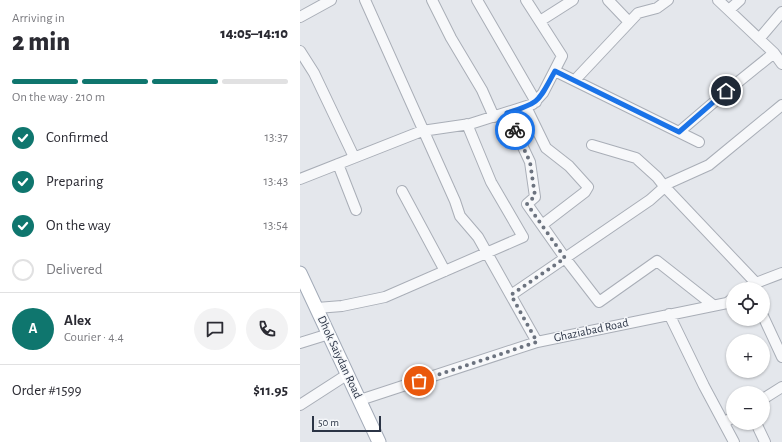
<!DOCTYPE html>
<meta charset="utf-8">
<style>
body{margin:0;font-family:"Alegreya Sans",sans-serif;background:#f2f2f3;color:#2b2b33;height:100vh;display:flex;flex-direction:column;font-size:15px;white-space:nowrap}
*{box-sizing:border-box;margin:0}
p{font-size:13px;color:#7c7c81}
.icon{flex:none;width:22px;height:22px;fill:none;stroke:currentColor;stroke-width:2;stroke-linecap:round;stroke-linejoin:round}
.map{position:relative;flex:1;overflow:hidden}
.sheet{display:flex;flex-direction:column;background:#fff;width:300px}
.sheet>*{flex:none}
.fabs{position:absolute;left:426px;top:282px;display:grid;gap:8px}
.fabs a{display:grid;place-items:center;width:44px;height:44px;border-radius:50%;background:#fff;box-shadow:0 1px 3px #0004;font-size:20px}
.scale{position:absolute;left:12px;bottom:10px;width:69px;box-sizing:border-box;padding-left:4px;border:2px solid #2b3445;border-top:0;font-size:11px;line-height:14px;white-space:nowrap;color:#2b3445;-webkit-text-stroke:3px #f4f6f9;paint-order:stroke}
.pin{position:absolute;display:grid;place-items:center;width:34px;height:34px;color:#fff;margin:-17px;border:2px solid #fff;border-radius:50%;box-shadow:0 1px 4px #0007}
.courier{position:absolute;display:grid;place-items:center;width:40px;height:40px;margin:-20px;border:3px solid #1a73e8;border-radius:50%;background:#fff;color:#222;box-shadow:0 1px 5px #0007}
.head em{font-style:normal;font-weight:800}
.head div{display:flex;flex-direction:column-reverse}
.head{display:flex;align-items:center;justify-content:space-between;height:68px;padding:0 12px}
h1{font-size:26px;font-weight:800;line-height:30px}
.bar{display:grid;grid-template-columns:repeat(4,1fr);gap:6px 4px;align-content:center;height:48px;padding:0 12px}
.bar i{height:5px;border-radius:3px;background:#e1e1e2}
.bar .selected{background:#0f766e}
.bar p{grid-column:span 4}
.line{display:flex;align-items:center;gap:10px;padding:0 12px;border-top:1px solid #e1e1e2}
.line div{flex:1}
.round{display:grid;place-items:center;flex:none;width:42px;height:42px;border-radius:21px;background:#f2f2f3}
ol{padding:0 12px;list-style:none}
li{display:flex;align-items:center;gap:12px;height:44px}
li p{margin-inline-start:auto}
li .icon{padding:4px;border-radius:50%;background:#0f766e;color:#fff;stroke-width:4}
li:last-child{color:#7c7c81}
li i{width:22px;height:22px;border:2px solid #e1e1e2;border-radius:50%}
main{display:flex;flex:1;min-height:0}
.map>svg:first-child{display:block}
</style>
<main>
<section class="sheet">
<div class="head"><div><h1>2 min</h1><p>Arriving in</p></div><em>14:05–14:10</em></div>
<div class="bar"><i class="selected"></i><i class="selected"></i><i class="selected"></i><i></i><p>On the way · 210 m</p></div>
<ol>
<li><svg class="icon" aria-label="check" viewBox="0 0 24 24"><path d="M5 12l5 5 9-10"/></svg>Confirmed<p>13:37</p></li>
<li><svg class="icon" aria-label="check" viewBox="0 0 24 24"><path d="M5 12l5 5 9-10"/></svg>Preparing<p>13:43</p></li>
<li><svg class="icon" aria-label="check" viewBox="0 0 24 24"><path d="M5 12l5 5 9-10"/></svg>On the way<p>13:54</p></li>
<li><i></i>Delivered</li>
</ol>
<div class="line" style="height:72px"><b class="round" style="background:#0f766e;color:#fff">A</b><div><b>Alex</b><p>Courier · 4.4</p></div><a class="round"><svg class="icon" aria-label="chat" viewBox="0 0 24 24"><path d="M4 5h16v11H9l-5 4z"/></svg></a><a class="round"><svg class="icon" aria-label="phone" viewBox="0 0 24 24"><path d="M5 4h4l2 5-3 2q2 4 5 5l2-3 5 2v4C11 20 4 13 5 4z"/></svg></a></div>
<div class="line" style="height:52px"><div>Order #1599</div><b>$11.95</b></div>
</section>
<div class="map">
<svg width="482" height="442" viewBox="0 0 482 442">
<rect width="100%" height="100%" fill="#e4e7ec"/>
<g fill="none" stroke-linecap="round" stroke-linejoin="round">
<defs>
<path id="minor" d="M65 0 155 201 160 216 178 237 237 342
M132 0 151 38 182 90 194 117
M177 0 236 102
M308 0 329 22
M429 10 440 0
M0 17 31 0
M240 21 273 0
M459 39 482 12
M0 51 14 73 54 157
M474 53 482 64
M255 71 399 142
M275 80 338 13 357 8 368 0
M226 107 246 148 269 166 288 187 285 192 242 225
M207 113 230 162 235 197 227 204 265 258 299 302 357 261 413 305
M379 132 427 91 474 53 418 0
M292 145 336 158 357 177 364 186 456 283
M38 164 56 210
M0 179 122 131 170 124 233 104 243 93 262 56 226 0
M102 191 145 271
M446 289 456 283 482 273
M211 295 350 200 369 183 409 165 482 105
M17 308 42 306 85 297 223 237 191 182 167 124
M369 314 404 386 434 442
M463 316 482 357
M0 343 29 334
M463 399 482 387
M60 400 237 342 427 303 433 298
M0 405 48 374
M424 423 433 417
M456 423 465 442"/>
<path id="major" d="M0 273 79 442"/>
</defs>
<use href="#minor" stroke="#a9aeb7" stroke-width="12"/>
<use href="#major" stroke="#a3abb8" stroke-width="15"/>
<use href="#minor" stroke="#f7f8fa" stroke-width="10"/>
<use href="#major" stroke="#fff" stroke-width="13"/>
</g>
<g fill="none" stroke-linecap="round" stroke-linejoin="round">
<path stroke="#6c737f" stroke-width="4" stroke-dasharray="0 7.2" d="M119 381 237 342 211 295 265 258 227 204 235 196 230 162 215 130"/>
<path stroke="#1a73e8" stroke-width="5" d="M215 130 207 113C242 102 238 101 255 71L379 132 426 91"/>
</g>
<g text-anchor="middle" stroke-width="3" stroke-linejoin="round" paint-order="stroke">
<g font-size="12" fill="#2b3445" stroke="#f4f6f9">
<text transform="translate(291 330) rotate(-12)" y="4">Ghaziabad Road</text>
<text transform="translate(40 357) rotate(65)" y="4">Dhok Saiydan Road</text>
</g>
</g>
</svg>
<div class="fabs">
<a><svg class="icon" aria-label="locate" viewBox="0 0 24 24"><circle cx="12" cy="12" r="6"/><path d="M12 2v4M12 18v4M2 12h4M18 12h4"/></svg></a>
<a>+</a>
<a>−</a>
</div>
<div class="scale">50 m</div>
<div class="pin" style="left:119px;top:381px;background:#ea580c"><svg class="icon" aria-label="bag" viewBox="0 0 24 24"><path d="M5 8h14l-1 12H6zM9 8a3 3 0 0 1 6 0"/></svg></div>
<div class="pin" style="left:426px;top:91px;background:#1f2937"><svg class="icon" aria-label="home" viewBox="0 0 24 24"><path d="M3 11l9-7 9 7M6 9v11h12V9"/></svg></div>
<div class="courier" style="left:215px;top:130px"><svg class="icon" aria-label="bike" viewBox="0 0 24 24"><circle cx="6" cy="16" r="4"/><circle cx="18" cy="16" r="4"/><path d="M6 16l4-8h5l3 8M10 8l3 8H6M13 5h3"/></svg></div>
</div>
</main>
